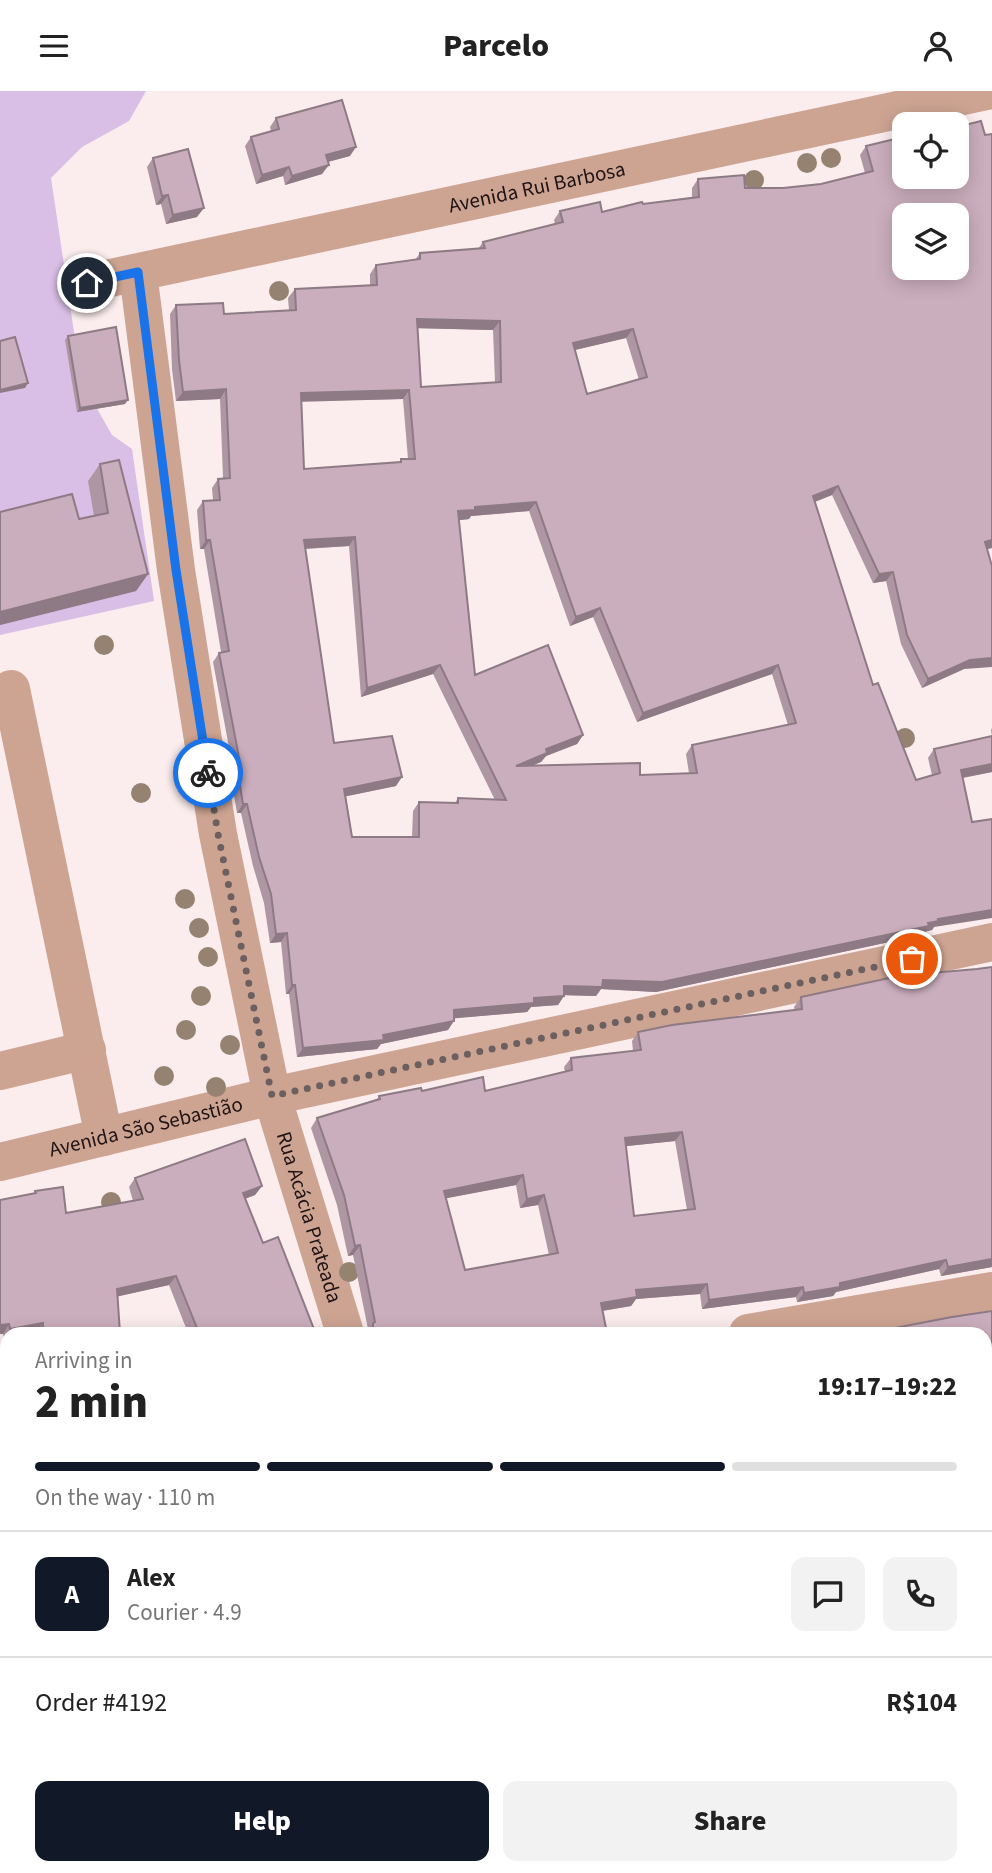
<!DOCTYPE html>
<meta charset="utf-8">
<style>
body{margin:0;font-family:"Source Sans 3",sans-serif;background:#f2f2f2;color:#222;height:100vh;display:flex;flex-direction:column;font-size:26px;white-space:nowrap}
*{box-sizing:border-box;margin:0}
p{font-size:23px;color:#767676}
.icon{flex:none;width:38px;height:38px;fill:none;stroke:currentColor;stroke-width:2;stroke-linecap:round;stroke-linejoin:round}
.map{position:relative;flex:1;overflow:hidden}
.drawer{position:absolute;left:0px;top:1236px;width:992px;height:548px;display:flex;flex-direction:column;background:#fff;border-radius:21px 21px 0 0;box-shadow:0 4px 18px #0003}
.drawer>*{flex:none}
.buttons{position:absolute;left:892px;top:21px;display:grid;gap:14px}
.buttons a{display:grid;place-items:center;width:77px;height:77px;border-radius:14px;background:#fff;box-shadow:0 4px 18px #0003;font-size:35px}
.pin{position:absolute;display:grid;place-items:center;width:60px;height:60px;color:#fff;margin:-30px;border:4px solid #fff;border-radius:50%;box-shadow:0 2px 7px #0007}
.courier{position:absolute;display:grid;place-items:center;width:70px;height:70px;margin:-35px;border:5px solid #1a73e8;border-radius:50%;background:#fff;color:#222;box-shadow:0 2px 9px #0007}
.summary em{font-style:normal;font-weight:800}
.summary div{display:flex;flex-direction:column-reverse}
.summary{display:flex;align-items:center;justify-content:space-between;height:119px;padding:0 35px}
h1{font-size:46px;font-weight:800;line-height:52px}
.bar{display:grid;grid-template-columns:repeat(4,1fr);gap:10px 7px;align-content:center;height:84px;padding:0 35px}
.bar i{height:9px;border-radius:5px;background:#e0e0e0}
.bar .on{background:#111827}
.bar p{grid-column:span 4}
.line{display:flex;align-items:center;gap:18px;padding:0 35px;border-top:2px solid #e0e0e0}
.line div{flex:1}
.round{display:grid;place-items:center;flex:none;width:74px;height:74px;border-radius:14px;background:#f2f2f2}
.cta{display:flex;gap:14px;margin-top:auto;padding:14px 35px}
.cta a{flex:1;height:80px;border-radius:14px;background:#111827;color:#fff;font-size:28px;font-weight:800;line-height:80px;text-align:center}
.cta a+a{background:#f2f2f2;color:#222}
header{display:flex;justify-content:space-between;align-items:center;height:91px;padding:0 35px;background:#fff;font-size:32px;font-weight:800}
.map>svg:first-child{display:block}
</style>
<header><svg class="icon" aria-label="menu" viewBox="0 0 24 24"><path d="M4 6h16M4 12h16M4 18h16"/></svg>Parcelo<svg class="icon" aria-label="person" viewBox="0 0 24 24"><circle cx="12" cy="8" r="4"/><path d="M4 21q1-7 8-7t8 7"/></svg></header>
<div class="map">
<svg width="992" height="1782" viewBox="0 0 992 1782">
<rect width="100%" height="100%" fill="#fbeced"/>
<path fill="#d9bee5" d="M0 0H146L129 30 82 56 51 87 75 248 87 300 112 344 132 358 154 510 0 544Z"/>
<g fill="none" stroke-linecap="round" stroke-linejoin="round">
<g stroke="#cda492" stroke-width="38">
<path id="s1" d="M138 182 176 479 218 743 272 1005 345 1242"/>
<path id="s2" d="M87 192 987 0"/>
<path d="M11 598 104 1046"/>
<path d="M0 980 87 959"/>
<path id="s3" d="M0 1071 272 1005 992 851"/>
<path d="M748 1242 992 1200"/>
<path d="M0 1435 7 1434"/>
<path d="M985 1582 992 1581"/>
<path d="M446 1776 448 1782"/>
<path d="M117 1782 142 1776"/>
</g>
</g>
<g fill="#958271">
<circle cx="831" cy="67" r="10"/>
<circle cx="807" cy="72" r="10"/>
<circle cx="754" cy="89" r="10"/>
<circle cx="279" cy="200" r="10"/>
<circle cx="104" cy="554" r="10"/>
<circle cx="905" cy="647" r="10"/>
<circle cx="141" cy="702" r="10"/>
<circle cx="185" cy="808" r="10"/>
<circle cx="199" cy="837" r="10"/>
<circle cx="208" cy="866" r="10"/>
<circle cx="201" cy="905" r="10"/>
<circle cx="186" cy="939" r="10"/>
<circle cx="230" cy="954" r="10"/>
<circle cx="164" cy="985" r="10"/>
<circle cx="216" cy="996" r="10"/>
<circle cx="111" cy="1111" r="10"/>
<circle cx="349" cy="1181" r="10"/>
</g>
<path fill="#af96a3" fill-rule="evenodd" d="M276 27 350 65 328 71 322 83 285 94 283 85 256 93 245 55 251 46 271 40 270 36Z
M866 55 992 457 987 458 964 578 922 597 901 553 886 490 873 492 832 404 815 411 873 594 916 689 932 684 928 667 934 658 992 645 991 639 992 637V681L963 687 934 836 932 839 924 841 922 844 656 901 601 898 596 905 564 904 558 914 531 916 527 921 454 927 448 939 381 953 377 958 297 966 289 903H286L281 851 270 852 264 812 253 775 241 722H237L232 692 235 688 213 571 219 562 221 561 204 458H200L197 419 203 410 213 409 212 397 218 388 223 387 220 308 176 310 172 278 170 223 176 214 224 223 289 219 288 207 295 198 370 194V183L376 174 415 169 420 162 478 158 483 151 555 133 554 129 560 120 602 121 643 113 692 106V97L698 88 745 97H783L821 93 865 82 860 64ZM417 237 493 239 495 291 421 296ZM626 247 639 289 587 303 575 259ZM403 308 408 368H401L398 372 304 378 301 310ZM529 420 570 535 593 526 637 631 772 583 788 634 692 654 686 663 689 682 640 684 533 674 541 671 546 665 577 653 583 644 475 584 459 429 469 428 471 425ZM349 455 361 606 433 583 495 709 458 707 455 712 419 711 413 720 412 746H352L346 705 396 695 334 652 305 458Z
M153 67 197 126 166 133 161 113 156 114 147 76Z
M68 245 125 313 77 321 65 249Z
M100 373 148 483 136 500 0 534V421L79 428 94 425 88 390Z
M992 876V1176L941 1185 939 1178 836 1201 833 1205 797 1211 796 1206 702 1218 700 1203 636 1208 631 1215 603 1220 607 1242H366L368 1238 353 1164 348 1165 337 1114 311 1037 317 1027 377 1008 379 1005 422 1000H485L565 981 564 976 571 967 633 960 632 950 638 941 795 919 794 916 801 906 931 882 977 878ZM675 1050 687 1119 634 1125 626 1055ZM516 1094 520 1117 538 1114 549 1164 465 1179 446 1107Z
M135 1087 262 1095 255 1104 245 1108 263 1152 314 1238 333 1242H188L169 1194 118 1205 120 1242H7V1247L4 1248 3 1243H0V1109L33 1103 35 1100 66 1122 133 1110 129 1096Z
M6 1296 0 1406V1304Z
M7 1500V1529L0 1522V1511Z
M483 1776H967L969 1782H485Z"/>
<path fill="#8e7a84" d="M356 56 350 65 319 73 326 64Z
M329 74 322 83 285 94 292 85Z
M289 76 283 85 256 93 262 84Z
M168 104 161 113 156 114 162 105Z
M204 117 197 126 166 133 173 124Z
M417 228 500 230 493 239 410 237Z
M633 238 626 247 566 261 573 252Z
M28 292 25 297 0 302V299Z
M226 298 220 308 176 310 183 301Z
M409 299 403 308 294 311 301 302Z
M128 309 125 313 77 321 80 317Z
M838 395 832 404 806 414 813 405Z
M536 411 529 420 471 425 469 428 452 430 458 420 475 416Z
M355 446 349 455 298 458 304 449Z
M206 449H210L204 458H200Z
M992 449V457L979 460 985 451Z
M893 481 886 490 873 492 879 483Z
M148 483 136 500 0 534V521Z
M600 517 593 526 570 535 576 526Z
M992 567V576L964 578 922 597 928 588 970 569Z
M440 574 433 583 361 606 367 597Z
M778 574 772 583 637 631 643 622Z
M583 644 577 653 546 665 541 671 510 684 516 675 546 658Z
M992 673V681L955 688 961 679Z
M402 686 396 695 338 707 344 698Z
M243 713H247L241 722H237Z
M992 819V827L934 836 932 839 924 841 922 844 656 901 601 898 596 905 558 904 564 895 928 832 938 828Z
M287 842 281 851 270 852 276 843Z
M292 894H295L289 903H286Z
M564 905 558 914 531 916 527 921 447 928 454 919 534 907Z
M454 930 448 939 381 953 377 958 297 966 303 957 383 944Z
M682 1041 675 1050 618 1056 625 1047Z
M523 1084 516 1094 437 1109 444 1100Z
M262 1095 255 1104 236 1111 243 1102Z
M544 1104 538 1114 520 1117 527 1108Z
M360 1154 353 1164 348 1165 355 1155Z
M992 1168V1176L941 1185 948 1176Z
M946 1169 939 1178 836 1201 833 1205 797 1211 804 1202 840 1192Z
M176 1185 169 1194 111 1207 117 1198Z
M707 1193 700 1203 636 1208 631 1215 594 1221 601 1212 636 1199Z
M803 1196 796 1206 702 1218 709 1209Z
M43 1232 37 1242H7L10 1238Z
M9 1233 3 1243H0V1234Z
M992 1297V1306L985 1307V1299Z
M0 1396 7 1397V1407L0 1406Z
M992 1525V1534L985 1535V1526Z
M992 1726V1735L985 1736V1728Z
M7 1755V1763L0 1764V1757Z"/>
<path fill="#cbaebd" stroke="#8e7a84" stroke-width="2" fill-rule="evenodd" d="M342 9 356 56 326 64 329 74 292 85 289 76 262 84 251 46 279 38 276 27Z
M981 30 985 44 992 43V449L985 451 992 475V567L970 569 928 588 907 544 893 481 879 483 838 395 813 405 873 594 878 592 916 689 940 682 934 658 992 645V673L961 679 972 731 992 728V819L938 828 939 830 928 832 929 835 662 891 603 889 602 896 564 895V905L534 907V912L454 919V930L383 944 384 949 303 957 295 894H292L287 842 276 843 271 803 259 766 247 713H243L238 683 242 682 219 562 229 560 210 449H206L203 410 220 409 218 388 230 387 226 298 183 301 179 269 176 214 223 212 224 223 296 219 295 198 377 194 376 174 420 168V162L485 157 483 151 563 131 560 120 600 111 602 121 642 111 643 113 699 106 698 88 744 84 745 97H783L821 93 873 80 866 55 899 47 900 50 905 49V86H957V36ZM905 124H957V177H905ZM417 228 500 230 501 291 421 296ZM633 238 647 286 587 303 573 252ZM409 299 415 368H401V371L304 378 301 302ZM536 411 576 526 600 517 643 622 778 574 796 632 692 654 697 682 640 684V672L516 675 547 662 546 658 583 644 548 554 475 584 458 420 475 419V416ZM355 446 367 597 440 574 506 709 458 707V712L419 711V746H352L344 698 402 686 392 645 334 652 304 449Z
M188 58 204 117 173 124 168 104 162 105 153 67Z
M116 236 128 309 80 317 68 245Z
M15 246 28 292 0 299V250Z
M119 369 148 483 0 521V421L72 403 79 428 108 422 100 373Z
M992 876V1168L948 1176 946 1169 840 1192V1196L804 1202 803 1196 709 1209 707 1193 636 1199 637 1206 601 1212 607 1242H370L373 1238V1232L375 1231 360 1154 355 1155 344 1104 317 1027 380 1008 379 1005 421 997 422 1000 483 986 485 1000 572 979 571 967 641 959 638 941 672 934 802 918 801 906 931 878V882L977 878ZM682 1041 695 1118 634 1125 625 1047ZM523 1084 527 1108 544 1104 558 1162 465 1179 444 1100Z
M245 1048 262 1095 243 1102 263 1152 278 1146 314 1238 319 1237 320 1240 330 1238 333 1242H199L176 1185 117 1198 120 1242H43V1232L10 1238 9 1233 0 1234V1109L36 1102 35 1100 63 1096 66 1122 143 1108 135 1087Z
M992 1220V1297L985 1299V1242H895L894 1237 952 1226Z
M6 1296H7V1397L0 1396V1321Z
M992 1350V1525L985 1526V1351Z
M7 1501V1514L2 1509Z
M7 1602V1755L0 1757V1603Z
M992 1637V1726L985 1728V1639Z
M492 1776H967L969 1782H494Z"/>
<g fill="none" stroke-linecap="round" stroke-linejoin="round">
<path stroke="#6c5f60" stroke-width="7" stroke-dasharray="0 12.6" d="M208 682 218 743 272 1005 912 868"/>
<path stroke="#1a73e8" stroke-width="9" d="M87 192 138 181 176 479 208 682"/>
</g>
<g text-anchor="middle" stroke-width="6" stroke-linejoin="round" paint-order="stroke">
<g font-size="21" fill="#1f1314" stroke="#fefefe">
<text dy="7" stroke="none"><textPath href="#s2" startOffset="460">Avenida Rui Barbosa</textPath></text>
<text dy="7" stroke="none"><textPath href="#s3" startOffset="150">Avenida São Sebastião</textPath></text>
<text dy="7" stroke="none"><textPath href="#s1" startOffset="961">Rua Acácia Prateada</textPath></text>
</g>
</g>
</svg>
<div class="buttons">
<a><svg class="icon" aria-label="locate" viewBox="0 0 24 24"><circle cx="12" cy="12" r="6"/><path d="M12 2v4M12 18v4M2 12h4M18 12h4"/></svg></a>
<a><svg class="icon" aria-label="layers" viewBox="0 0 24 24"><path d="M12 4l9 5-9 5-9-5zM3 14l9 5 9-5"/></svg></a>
</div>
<div class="pin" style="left:912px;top:868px;background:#ea580c"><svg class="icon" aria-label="bag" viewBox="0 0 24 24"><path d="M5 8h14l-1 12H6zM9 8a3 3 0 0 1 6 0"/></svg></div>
<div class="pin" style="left:87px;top:192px;background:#1f2937"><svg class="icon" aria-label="home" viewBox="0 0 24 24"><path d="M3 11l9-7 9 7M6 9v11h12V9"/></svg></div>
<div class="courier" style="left:208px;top:682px"><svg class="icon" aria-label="bike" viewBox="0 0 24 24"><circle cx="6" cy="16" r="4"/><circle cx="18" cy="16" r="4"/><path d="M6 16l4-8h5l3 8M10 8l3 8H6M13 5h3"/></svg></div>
<section class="drawer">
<div class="summary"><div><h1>2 min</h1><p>Arriving in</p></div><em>19:17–19:22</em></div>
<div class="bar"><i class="on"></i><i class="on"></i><i class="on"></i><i></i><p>On the way · 110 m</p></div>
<div class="line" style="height:126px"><b class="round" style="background:#111827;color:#fff">A</b><div><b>Alex</b><p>Courier · 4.9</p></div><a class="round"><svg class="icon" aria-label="chat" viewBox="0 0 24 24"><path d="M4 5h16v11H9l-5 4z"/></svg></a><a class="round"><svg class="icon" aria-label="phone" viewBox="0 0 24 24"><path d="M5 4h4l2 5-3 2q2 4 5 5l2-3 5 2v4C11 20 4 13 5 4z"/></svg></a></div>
<div class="line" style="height:91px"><div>Order #4192</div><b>R$104</b></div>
<div class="cta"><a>Help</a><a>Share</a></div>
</section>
</div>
